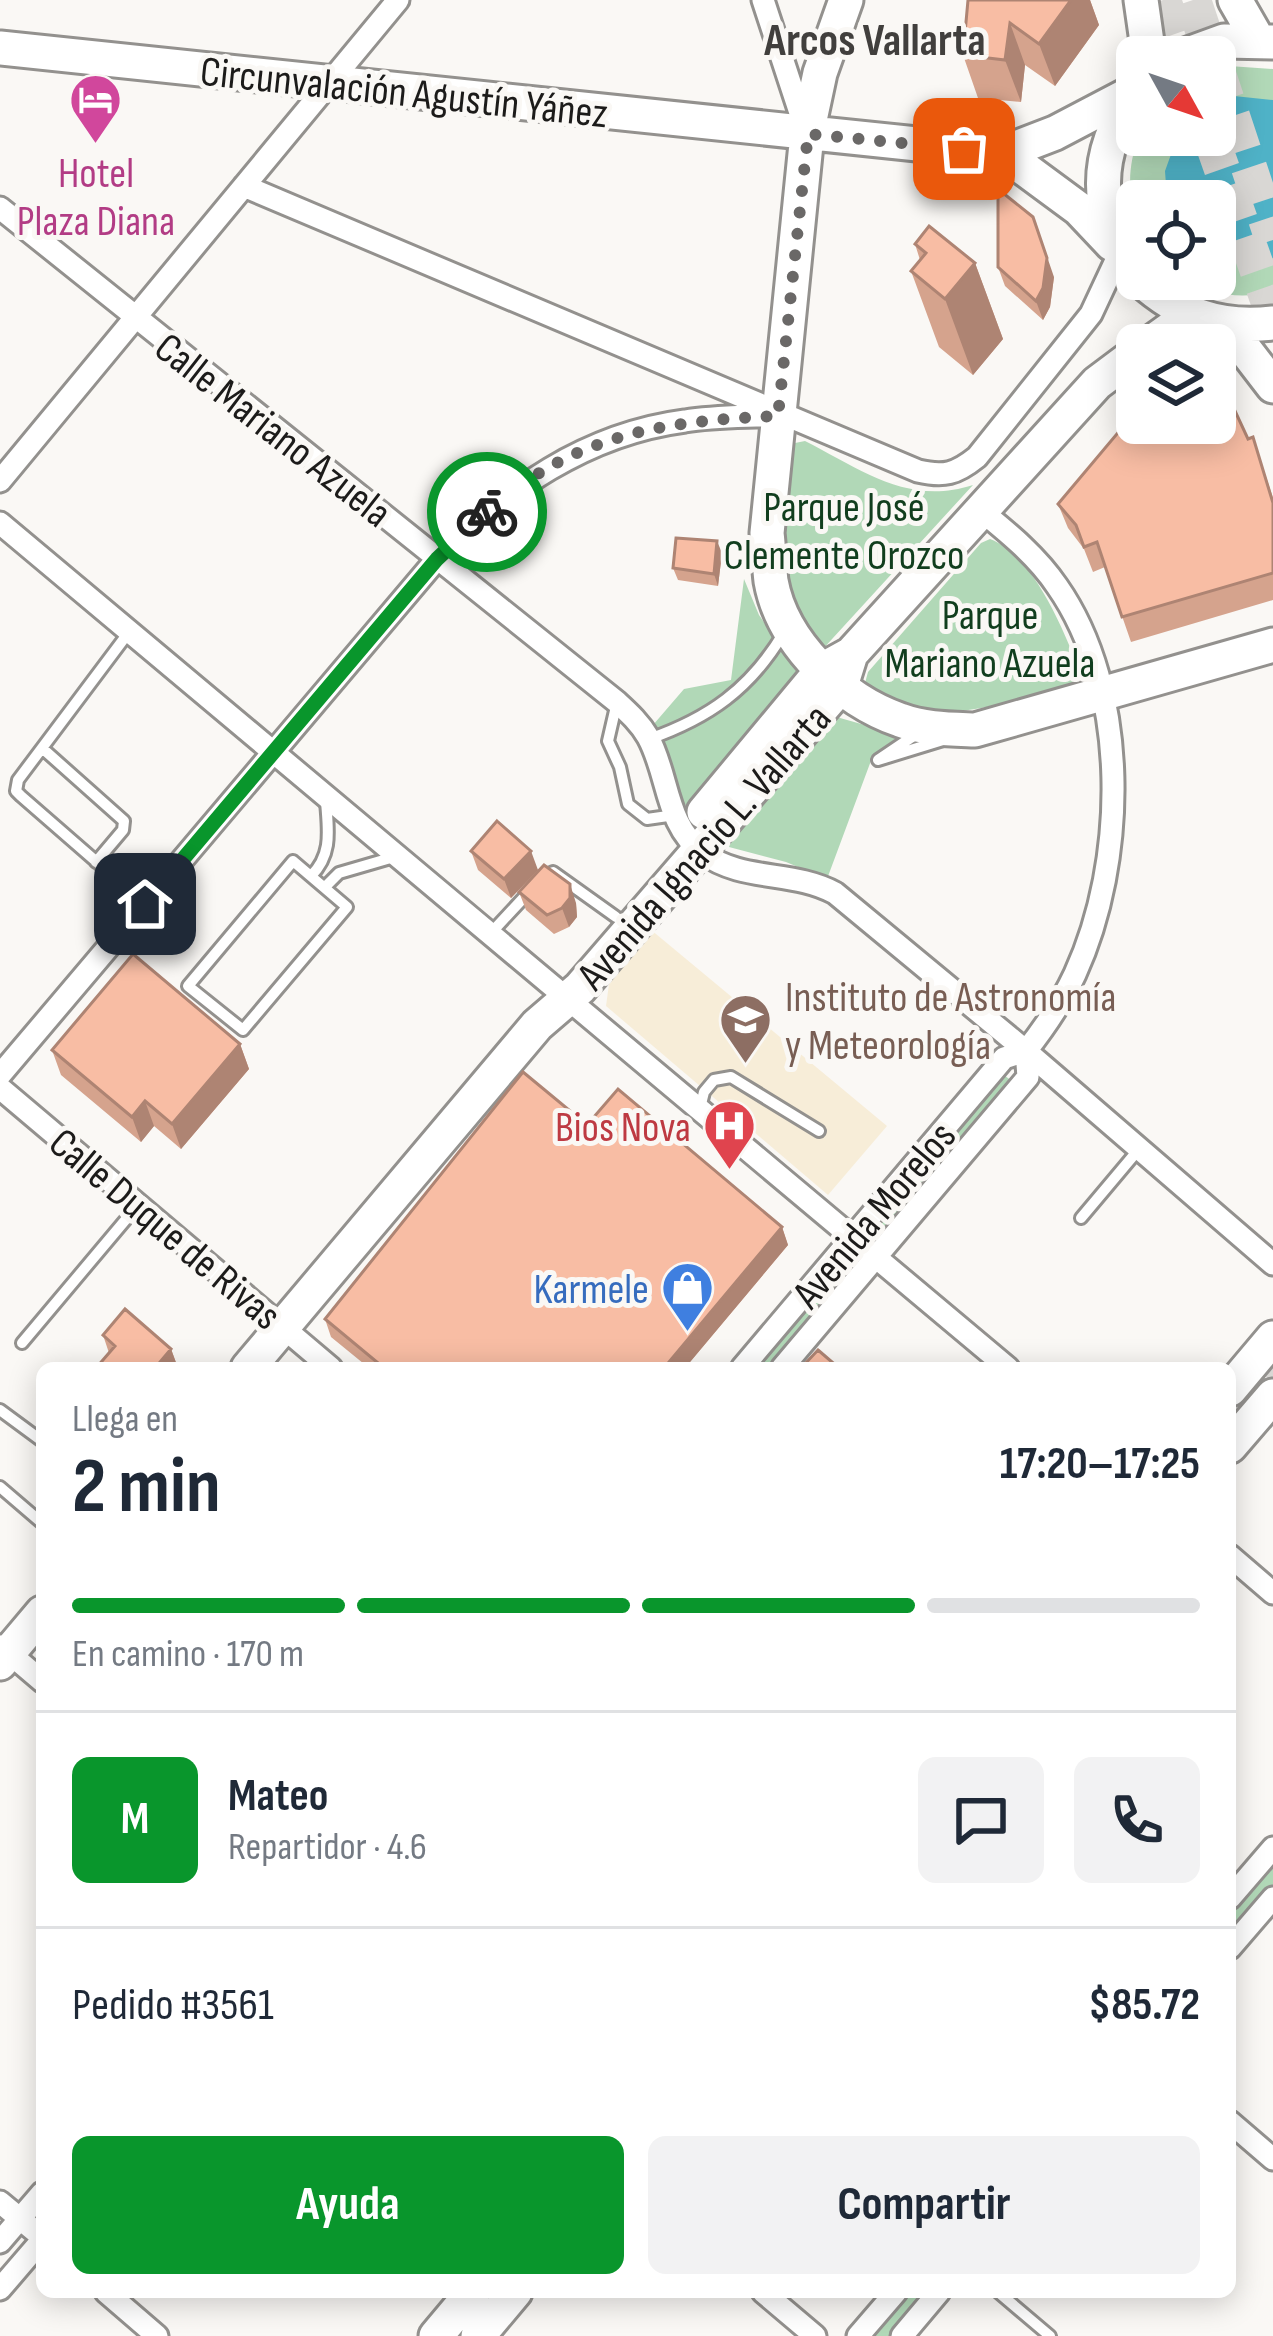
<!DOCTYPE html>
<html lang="es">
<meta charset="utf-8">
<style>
body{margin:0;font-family:"Sofia Sans Condensed",sans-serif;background:#f2f2f3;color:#1f2937;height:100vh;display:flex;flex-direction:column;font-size:45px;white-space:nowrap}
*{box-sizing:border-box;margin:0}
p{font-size:39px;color:#747a83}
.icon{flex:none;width:66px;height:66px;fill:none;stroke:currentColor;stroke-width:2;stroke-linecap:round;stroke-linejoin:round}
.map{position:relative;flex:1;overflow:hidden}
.details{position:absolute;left:36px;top:1362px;width:1200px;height:936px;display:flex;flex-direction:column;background:#fff;border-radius:18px;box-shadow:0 6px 30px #0003}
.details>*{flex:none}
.needle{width:78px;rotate:130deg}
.fabs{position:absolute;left:1116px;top:36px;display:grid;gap:24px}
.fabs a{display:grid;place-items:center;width:120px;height:120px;border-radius:18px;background:#fff;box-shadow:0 6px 30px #0003;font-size:60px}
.pin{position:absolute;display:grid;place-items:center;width:102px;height:102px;color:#fff;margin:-51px;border-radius:24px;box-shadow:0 6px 18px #0006}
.courier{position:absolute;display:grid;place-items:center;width:120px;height:120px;margin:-60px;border:9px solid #09962c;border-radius:50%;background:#fff;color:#222;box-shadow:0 3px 15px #0007}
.summary em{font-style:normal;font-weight:700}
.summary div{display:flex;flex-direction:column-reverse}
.summary{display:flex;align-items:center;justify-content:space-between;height:204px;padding:0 36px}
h1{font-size:78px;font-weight:700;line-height:90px}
.bar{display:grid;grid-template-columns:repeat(4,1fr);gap:18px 12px;align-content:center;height:144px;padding:0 36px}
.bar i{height:15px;border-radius:9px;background:#e0e1e3}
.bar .active{background:#09962c}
.bar p{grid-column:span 4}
.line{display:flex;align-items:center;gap:30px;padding:0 36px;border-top:3px solid #e0e1e3}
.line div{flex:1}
.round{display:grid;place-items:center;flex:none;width:126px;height:126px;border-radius:18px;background:#f2f2f3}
.action{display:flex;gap:24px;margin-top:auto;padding:24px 36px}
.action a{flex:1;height:138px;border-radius:18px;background:#09962c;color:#fff;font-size:48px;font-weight:700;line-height:138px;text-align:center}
.action a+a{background:#f2f2f3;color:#1f2937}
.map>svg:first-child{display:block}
</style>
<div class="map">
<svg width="1273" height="2336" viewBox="0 0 1273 2336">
<rect width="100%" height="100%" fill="#faf8f5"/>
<path fill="#f7edd8" d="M650 929 887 1126 828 1195 606 1006 609 984Z"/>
<path fill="#b1d8b7" d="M1229 66 1273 69V291C1243 300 1210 295 1184 279H1215V201H1137V222C1127 191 1128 166 1139 135H1215V70Z
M805 441C862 470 908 506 973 485L822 650 793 614 778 554 789 450 795 443Z
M990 539C1037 557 1067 639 1084 682 1027 697 910 741 865 683L868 672 981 543Z
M744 579 759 615 799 673 687 806 676 798 653 725 684 689 731 680Z
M833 716 900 735 872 758 827 879 786 862 729 847 724 842Z
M1001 1073 1012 1081 887 1231 877 1223Z
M838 1262 851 1273 771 1368H749Z
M1273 1848V1898L1230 1948V1898Z
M896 2292H939L902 2336H858Z"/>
<path fill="#4fb2c7" d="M1234 96 1273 100V258L1247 262 1215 255V201L1167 199 1165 171 1178 135H1215V103Z"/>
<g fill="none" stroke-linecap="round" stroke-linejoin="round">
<path stroke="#d9d7d4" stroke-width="36" stroke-dasharray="36 18" stroke-linecap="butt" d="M1163 0 1183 57
M1193 0 1212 57
M1215 65 1273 240
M1210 135 1273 314
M1230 1417 1273 1365"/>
<defs>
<path id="lane" d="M617 702 608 741 620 767 628 804 647 819 675 815
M915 735 878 760 943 740
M649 739C709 718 750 689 783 634
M42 748 129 632
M293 861 347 907 243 1030 188 986Z
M96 862 123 830 124 821 42 748 18 780 16 791 21 796 145 904
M546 875 553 872 616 917
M311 876C333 854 328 830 326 801
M325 887 339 873 394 857
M490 934 529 892
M700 1108 704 1092 714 1080 731 1077 819 1131
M1081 1218 1139 1149
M22 1343 138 1205
M0 1410 42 1441
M0 1487 42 1523
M998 2292 1050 2336"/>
<path id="street" d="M763 0 805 128
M244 186 918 471C944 477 956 474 977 457L1091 314 1120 252
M0 208 617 702C629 713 640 723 648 737 669 775 665 825 703 853 742 882 793 870 835 893L1026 1051 1273 1264
M0 481 398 0
M979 509C1007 532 1036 555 1057 586 1130 690 1127 861 1075 974 1062 1002 1045 1027 1026 1051
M0 523 1008 1368
M0 1075 437 559C507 490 585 434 685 421 716 416 748 417 778 415
M0 1088 331 1368
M742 1368 1004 1058 1026 1051
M782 1368 1028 1077 1026 1051
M1230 1556 1273 1593
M1 1646 42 1681
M1230 1898 1273 1848
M1230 1948 1273 1898
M1230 2122 1273 2159
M0 2202 42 2237
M0 2242 42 2193
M0 2289 42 2240
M106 2292 157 2336
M763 2292 815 2336
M858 2336 896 2292
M902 2336 939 2292"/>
<path id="secondary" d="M846 0 820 73 807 134 767 533C769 549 769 565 771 581 782 643 842 700 900 720 924 729 950 729 975 730L1273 645
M1141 0 1148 49 1146 57
M1235 0 1258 40
M0 48 1003 153 1055 133 1137 90
M1180 57 1224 41 1273 42
M1136 92C1092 155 1093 213 1137 276
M1003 153 1079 209 1112 244
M1140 279C1180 315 1219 329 1273 323
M1214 323 1243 347 1273 386
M1148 345 1190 315
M704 812 822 670 851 654 1097 383 1137 353
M248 1368 537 1025 580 988 841 686 851 654
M1230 1389 1273 1338
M1230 1446 1273 1396
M0 1663 42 1613
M436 2336 473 2292
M478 2336 515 2292"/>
</defs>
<use href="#lane" stroke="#93918e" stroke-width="16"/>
<use href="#street" stroke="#93918e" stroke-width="27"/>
<use href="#secondary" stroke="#93918e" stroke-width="39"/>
<use href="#lane" stroke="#fff" stroke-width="10"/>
<use href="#street" stroke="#fff" stroke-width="21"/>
<use href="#secondary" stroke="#fff" stroke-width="33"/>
</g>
<path fill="#d5a38d" d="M968 0H1090L1099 25 1055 86 1025 65 1021 102 978 98 963 55Z
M915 244 975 263 1003 339 973 375 939 347 911 271 920 260Z
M998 267 1054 277 1050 307 1043 320 1005 286Z
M1253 437 1273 498V600L1131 642 1105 567 1093 572 1084 549 1068 528 1058 504Z
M722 553 718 586 678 580 673 568Z
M471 851 538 870 511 898 478 870Z
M519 892 576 903 577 917 569 927 554 934 526 910Z
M240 1044 249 1069 181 1149 154 1126 141 1142 61 1075 52 1050Z
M587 1125 782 1227 788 1245 685 1368H369L331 1337 325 1319Z
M103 1335 171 1349 178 1368H96L109 1353Z"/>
<path fill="#ae8473" d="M1071 0H1090L1099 25 1055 86 1039 44Z
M1010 23 1025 65 1021 102 1005 60Z
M1040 236 1054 277 1050 307 1043 320 1036 301Z
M975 263 1003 339 973 375 945 299Z
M717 541 722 553 718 586 714 574Z
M531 851 538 870 511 898 504 879Z
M570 884 576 903 577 917 569 927 562 908Z
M240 1044 249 1069 181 1149 172 1124Z
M145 1101 154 1126 141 1142 132 1117Z
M782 1227 788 1245 685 1368H664Z
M171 1349 178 1368H155Z"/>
<path fill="#f8bda4" stroke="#ae8473" stroke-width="3" d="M968 0H1071L1039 44 1010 23 1005 60 963 55Z
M998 189 1033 217 1047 258 1043 288 1036 301 998 267Z
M929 226 975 263 945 299 911 271 926 253 915 244Z
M1215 391 1230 400 1248 439 1253 437 1273 503V573L1122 617 1097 542 1084 547 1076 525 1058 504 1137 410V423H1215Z
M676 538 717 541 714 574 673 568Z
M497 821 531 851 504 879 471 851Z
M544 865 570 884V898L562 908 547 915 519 892Z
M133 954 240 1044 172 1124 145 1101 132 1117 52 1050Z
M523 1072 587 1125 618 1089 782 1227 664 1368H384L325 1319Z
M125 1309 171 1349 155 1368H96L115 1346 103 1335Z
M818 1350 839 1368H801Z"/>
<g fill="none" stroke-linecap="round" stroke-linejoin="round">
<path stroke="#6a6867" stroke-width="12" stroke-dasharray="0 21.6" d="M487 512C576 433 665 421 778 416L808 134 964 149"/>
<path stroke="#09962c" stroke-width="15" d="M145 904 437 559 487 512"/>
</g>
<defs>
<symbol id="hotel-pin" viewBox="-11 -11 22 30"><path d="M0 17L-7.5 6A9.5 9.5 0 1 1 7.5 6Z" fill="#d1479c" stroke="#faf8f5"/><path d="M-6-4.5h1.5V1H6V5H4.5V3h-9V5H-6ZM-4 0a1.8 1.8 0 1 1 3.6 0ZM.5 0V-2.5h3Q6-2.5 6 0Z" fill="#fff"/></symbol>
<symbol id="university-pin" viewBox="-11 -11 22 30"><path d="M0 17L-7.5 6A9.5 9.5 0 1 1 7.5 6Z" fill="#8d6e63" stroke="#faf8f5"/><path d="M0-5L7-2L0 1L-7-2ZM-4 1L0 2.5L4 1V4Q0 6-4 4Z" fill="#fff"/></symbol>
<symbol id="hospital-pin" viewBox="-11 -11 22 30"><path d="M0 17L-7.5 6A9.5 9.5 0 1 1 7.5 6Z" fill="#e0444e" stroke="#faf8f5"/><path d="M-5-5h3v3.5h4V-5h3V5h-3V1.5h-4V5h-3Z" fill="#fff"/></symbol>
<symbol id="shop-pin" viewBox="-11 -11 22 30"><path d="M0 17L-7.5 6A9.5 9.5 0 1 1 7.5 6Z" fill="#3f7fe0" stroke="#faf8f5"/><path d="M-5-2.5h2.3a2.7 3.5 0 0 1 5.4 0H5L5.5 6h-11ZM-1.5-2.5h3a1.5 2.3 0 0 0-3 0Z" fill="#fff"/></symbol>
</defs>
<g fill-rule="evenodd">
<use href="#hotel-pin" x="66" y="70" width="59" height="81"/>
<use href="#university-pin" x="716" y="990" width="59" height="81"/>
<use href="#hospital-pin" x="700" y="1096" width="59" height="81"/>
<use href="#shop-pin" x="658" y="1258" width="59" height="81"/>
</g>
<g text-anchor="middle" stroke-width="10" stroke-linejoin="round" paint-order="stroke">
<g font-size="42" fill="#1c1b1a" stroke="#faf8f5">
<text transform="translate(404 91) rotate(6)" y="15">Circunvalación Agustín Yáñez</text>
<text transform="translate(274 429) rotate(38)" y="15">Calle Mariano Azuela</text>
<text transform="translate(703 846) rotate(-49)" y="15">Avenida Ignacio L. Vallarta</text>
<text transform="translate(873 1214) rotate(-50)" y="15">Avenida Morelos</text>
<text transform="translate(166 1228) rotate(40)" y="15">Calle Duque de Rivas</text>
</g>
<g font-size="42" fill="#b23c85" stroke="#faf8f5">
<text x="96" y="187">Hotel<tspan x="96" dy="48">Plaza Diana</tspan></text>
</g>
<g font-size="42" fill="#113e1e" stroke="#faf8f5">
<text x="844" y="521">Parque José<tspan x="844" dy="48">Clemente Orozco</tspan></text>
<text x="990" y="629">Parque<tspan x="990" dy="48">Mariano Azuela</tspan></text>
</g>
<g font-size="42" fill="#785e54" stroke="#faf8f5" text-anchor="start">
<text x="785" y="1011">Instituto de Astronomía<tspan x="785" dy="48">y Meteorología</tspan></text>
</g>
<g font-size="42" fill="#be3a42" stroke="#faf8f5" text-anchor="end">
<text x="691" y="1141">Bios Nova</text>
</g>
<g font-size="42" fill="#366cbe" stroke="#faf8f5" text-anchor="end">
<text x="649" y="1303">Karmele</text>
</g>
<g font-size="45" font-weight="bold" fill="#413f3d" stroke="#faf8f5">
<text x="875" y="55">Arcos Vallarta</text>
</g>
</g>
</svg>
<div class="fabs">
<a><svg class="needle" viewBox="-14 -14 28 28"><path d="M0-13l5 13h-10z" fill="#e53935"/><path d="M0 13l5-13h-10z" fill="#747a83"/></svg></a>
<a><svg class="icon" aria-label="locate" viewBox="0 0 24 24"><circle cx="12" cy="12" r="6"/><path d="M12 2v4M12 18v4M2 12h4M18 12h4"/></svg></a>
<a><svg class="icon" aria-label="layers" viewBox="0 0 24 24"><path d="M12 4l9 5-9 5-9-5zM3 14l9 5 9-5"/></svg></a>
</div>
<div class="pin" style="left:964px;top:149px;background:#ea580c"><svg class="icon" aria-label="bag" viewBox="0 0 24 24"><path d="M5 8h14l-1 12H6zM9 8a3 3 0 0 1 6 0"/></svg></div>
<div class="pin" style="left:145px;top:904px;background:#1f2937"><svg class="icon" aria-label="home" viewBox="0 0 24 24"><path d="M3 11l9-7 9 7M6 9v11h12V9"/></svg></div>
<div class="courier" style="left:487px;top:512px"><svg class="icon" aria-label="bike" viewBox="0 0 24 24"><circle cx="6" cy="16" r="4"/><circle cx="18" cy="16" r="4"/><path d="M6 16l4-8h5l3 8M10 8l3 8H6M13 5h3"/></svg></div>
<section class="details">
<div class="summary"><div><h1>2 min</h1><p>Llega en</p></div><em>17:20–17:25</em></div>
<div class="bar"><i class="active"></i><i class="active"></i><i class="active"></i><i></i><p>En camino · 170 m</p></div>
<div class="line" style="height:216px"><b class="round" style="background:#09962c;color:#fff">M</b><div><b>Mateo</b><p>Repartidor · 4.6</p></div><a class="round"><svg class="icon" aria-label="chat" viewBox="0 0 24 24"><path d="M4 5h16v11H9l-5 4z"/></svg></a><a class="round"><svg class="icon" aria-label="phone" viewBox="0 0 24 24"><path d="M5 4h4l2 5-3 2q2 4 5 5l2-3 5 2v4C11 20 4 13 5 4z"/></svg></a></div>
<div class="line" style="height:156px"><div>Pedido #3561</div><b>$85.72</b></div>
<div class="action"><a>Ayuda</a><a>Compartir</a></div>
</section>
</div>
